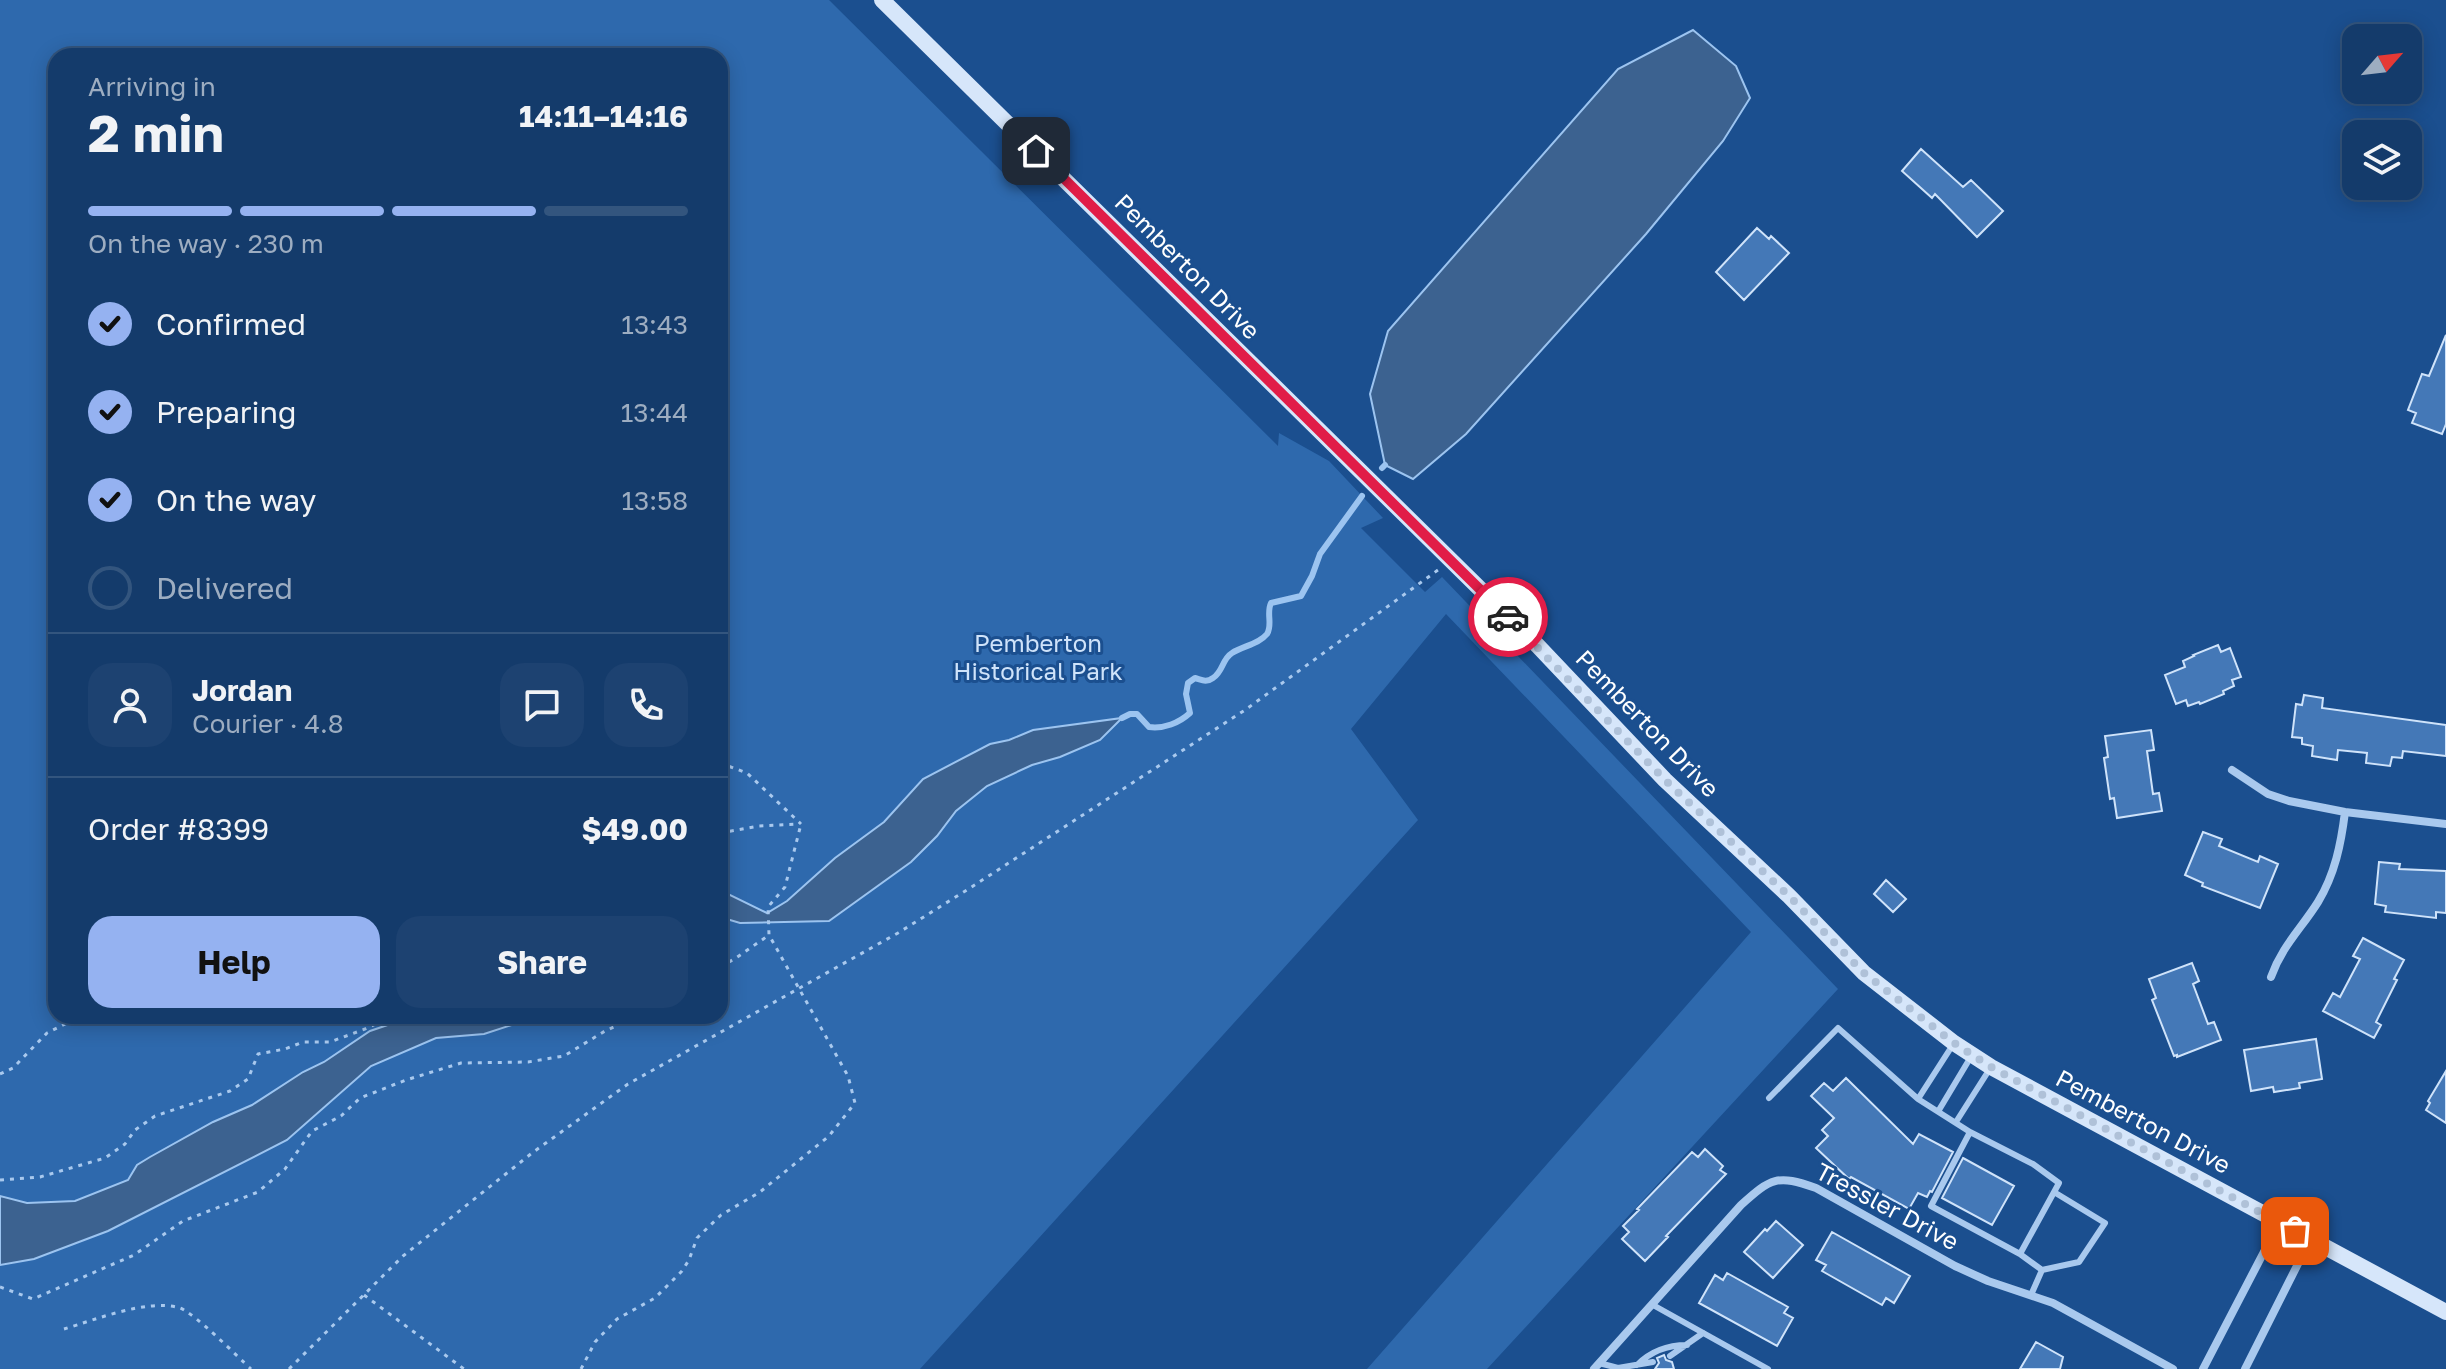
<!DOCTYPE html>
<meta charset="utf-8">
<style>
body{margin:0;font-family:"Golos Text",sans-serif;background:#1d4271;color:#f1f3f6;height:100vh;display:flex;flex-direction:column;font-size:30px;white-space:nowrap}
*{box-sizing:border-box;margin:0}
p{font-size:26px;color:#9dadc1}
.icon{flex:none;width:44px;height:44px;fill:none;stroke:currentColor;stroke-width:2;stroke-linecap:round;stroke-linejoin:round}
.map{position:relative;flex:1;overflow:hidden}
.panel{position:absolute;left:48px;top:48px;width:680px;height:976px;display:flex;flex-direction:column;background:#143b6b;border-radius:24px;box-shadow:0 4px 20px #0003,0 0 0 2px #33557e}
.panel>*{flex:none}
.needle{width:52px;rotate:62deg}
.fabs{position:absolute;left:2342px;top:24px;display:grid;gap:16px}
.fabs a{display:grid;place-items:center;width:80px;height:80px;border-radius:16px;background:#143b6b;box-shadow:0 4px 20px #0003,0 0 0 2px #33557e;font-size:40px}
.pin{position:absolute;display:grid;place-items:center;width:68px;height:68px;color:#fff;margin:-34px;border-radius:16px;box-shadow:0 4px 12px #0006}
.courier{position:absolute;display:grid;place-items:center;width:80px;height:80px;margin:-40px;border:6px solid #e11d48;border-radius:50%;background:#fff;color:#222;box-shadow:0 2px 10px #0007}
.summary em{font-style:normal;font-weight:700}
.summary div{display:flex;flex-direction:column-reverse}
.summary{display:flex;align-items:center;justify-content:space-between;height:136px;padding:0 40px}
h1{font-size:52px;font-weight:700;line-height:60px}
.bar{display:grid;grid-template-columns:repeat(4,1fr);gap:12px 8px;align-content:center;height:96px;padding:0 40px}
.bar i{height:10px;border-radius:6px;background:#33557e}
.bar .selected{background:#95b2f1}
.bar p{grid-column:span 4}
.line{display:flex;align-items:center;gap:20px;padding:0 40px;border-top:2px solid #33557e}
.line div{flex:1}
.round{display:grid;place-items:center;flex:none;width:84px;height:84px;border-radius:24px;background:#1d4271}
ol{padding:0 40px;list-style:none}
li{display:flex;align-items:center;gap:24px;height:88px}
li p{margin-inline-start:auto}
li .icon{padding:8px;border-radius:50%;background:#95b2f1;color:#111;stroke-width:4}
li:last-child{color:#9dadc1}
li i{width:44px;height:44px;border:4px solid #33557e;border-radius:50%}
.button{display:flex;gap:16px;margin-top:auto;padding:16px 40px}
.button a{flex:1;height:92px;border-radius:24px;background:#95b2f1;color:#111;font-size:32px;font-weight:700;line-height:92px;text-align:center}
.button a+a{background:#1d4271;color:#f1f3f6}
.map>svg:first-child{display:block}
</style>
<div class="map">
<svg width="2446" height="1369" viewBox="0 0 2446 1369">
<rect width="100%" height="100%" fill="#1b4f8f"/>
<path fill="#2e69ad" fill-rule="evenodd" d="M0 0H829L1278 446 1279 433 1329 461 1383 518 1361 528 1425 592 1442 577 1838 989 1487 1369H1367L1751 932 1446 614 1351 729 1418 820 920 1369H0ZM56 56H720V1016H56Z"/>
<path fill="#3c6290" stroke="#9cc4f0" stroke-width="2" d="M1693 30 1736 66 1750 98 1723 141 1646 234 1466 434 1413 479 1385 465 1370 394 1388 331 1618 69Z
M1122 718 1100 740 1060 757 1032 765 987 786 956 811 937 836 911 862 829 921 740 923 720 917V890L767 913 787 901 835 858 884 822 923 779 990 744 1009 740 1033 730Z
M414 1016H539L484 1034 436 1038 371 1066 287 1140 108 1231 34 1259 0 1265V1196L27 1203 75 1201 128 1180 137 1165 150 1157 213 1122 252 1105 303 1072 324 1062 370 1031Z"/>
<g fill="none" stroke-linecap="round" stroke-linejoin="round">
<path stroke="#9cc4f0" stroke-width="6" d="M1382 468 1385 465
M1122 718 1130 714H1137L1149 727C1164 729 1179 723 1190 713L1186 694 1188 683 1195 678C1202 680 1206 683 1213 678 1223 672 1222 659 1232 653 1243 646 1259 644 1267 634 1273 625 1266 613 1271 603L1301 596 1312 576 1320 554 1362 496"/>
</g>
<path fill="#4478b7" stroke="#cfe3fa" stroke-width="2" d="M1921 149 1963 187 1971 180 2003 211 1977 237 1935 194 1932 198 1902 171Z
M1757 228 1769 239 1771 236 1789 253 1744 300 1716 272Z
M2446 335V424L2442 434 2412 423 2416 413 2408 410 2422 374 2429 376Z
M2218 645 2221 652 2230 648 2241 677 2232 680 2234 686 2223 691 2224 694 2200 704 2199 702 2188 706 2186 700 2176 704 2165 675 2185 667 2183 661 2194 656 2193 655Z
M2304 695 2323 698 2322 708 2446 725V756L2403 751 2402 758 2392 757 2390 766 2366 763 2367 753 2338 750 2337 760 2312 756 2313 746 2302 744V738L2292 737 2296 704 2302 705Z
M2151 730 2154 750 2147 751 2153 794 2159 793 2162 811 2117 818 2114 798 2110 799 2104 758 2108 757 2105 736Z
M2203 832 2222 839 2219 846 2258 862 2260 856 2278 864 2260 908 2202 886 2203 883 2185 875Z
M2379 862 2400 864 2399 869 2446 871V913L2436 912V918L2385 912 2386 906 2375 904Z
M1886 880 1906 899 1893 912 1874 894Z
M2363 938 2404 960 2394 979 2397 980 2376 1022 2381 1025 2374 1038 2323 1011 2333 993 2340 997 2360 959 2353 956Z
M2192 963 2199 981 2193 984 2208 1024 2214 1022 2221 1040 2177 1057V1055L2174 1056 2152 1000 2156 998 2149 979Z
M2316 1039 2322 1079 2299 1083 2300 1088 2274 1092 2273 1087 2251 1091 2244 1050Z
M2446 1071V1123L2426 1110 2430 1103 2428 1101Z
M1846 1078 1913 1144 1919 1134 1953 1152 1932 1192 1930 1191 1927 1197 1918 1193 1909 1209 1851 1177 1849 1179 1816 1148 1828 1136 1822 1130 1834 1118 1811 1096 1824 1083 1833 1091Z
M1705 1149 1723 1166 1720 1170 1726 1174 1666 1236 1668 1237 1645 1261 1622 1239 1629 1232 1623 1226 1639 1210 1637 1209 1692 1152 1698 1157Z
M1963 1158 2014 1186 1992 1225 1942 1198Z
M1776 1221 1803 1245 1773 1278 1744 1252 1765 1229 1767 1231Z
M1832 1232 1910 1276 1894 1303 1886 1298 1882 1305 1822 1271 1826 1265 1816 1260Z
M1727 1273 1788 1307 1784 1313 1793 1318 1777 1346 1699 1303 1715 1275 1723 1280Z
M2036 1342 2063 1357 2060 1369H2020Z
M1664 1355 1666 1360 1672 1362 1674 1369H1655L1659 1363 1657 1358Z"/>
<g fill="none" stroke-linecap="round" stroke-linejoin="round">
<path stroke="#a9c9ee" stroke-width="3" stroke-dasharray="4 6" stroke-linecap="butt" d="M720 763 747 773 801 824
M720 833 759 826 799 824
M720 967 736 958 769 935
M0 1074 13 1068 47 1033 81 1016
M0 1180 40 1177 105 1158 125 1144 135 1130 155 1116 230 1091 248 1079 258 1054 285 1049 303 1042H330L365 1029 392 1016
M0 1287 33 1299 134 1255 183 1221 258 1192 285 1169 312 1131 341 1116 360 1098 406 1080 461 1063 528 1062 564 1056 605 1031 638 1016
M364 1295 464 1369
M64 1329C95 1320 148 1298 180 1308 194 1313 237 1356 251 1369
M289 1369 403 1256 532 1153 628 1084 898 933 970 888 1245 710 1438 570
M581 1369 595 1342 617 1319 655 1298 682 1271 689 1260 697 1238 721 1215 760 1192 829 1136 855 1103 848 1076 769 935 768 907 785 887 801 824"/>
<path stroke="#a9c9ee" stroke-width="6" d="M1769 1098 1838 1028 1918 1099 1970 1132 2033 1164 2059 1183 2020 1254 1931 1206 1970 1132
M1918 1099 1954 1043
M1939 1110 1972 1055
M1956 1122 1991 1067
M2020 1254 2042 1270
M2031 1295 2042 1270 2079 1262 2105 1223 2054 1192
M1653 1305 1768 1369
M1670 1356 1703 1333
M1599 1363 1618 1368 1653 1362
M1637 1365C1651 1351 1667 1345 1687 1345"/>
<path stroke="#a9c9ee" stroke-width="8" d="M2232 770 2268 794 2289 801 2345 812 2446 824
M2271 977C2282 946 2301 929 2318 902 2335 874 2341 844 2345 812
M1594 1369 1741 1205C1771 1178 1777 1174 1816 1188L1955 1266 1988 1281 2053 1303 2173 1369
M2203 1369 2279 1223
M2245 1369 2310 1240"/>
<path stroke="#d6e6fa" stroke-width="16" d="M882 0 1538 646 1665 780 1789 896 1864 973 1954 1043 1991 1067 2446 1312"/>
</g>
<g fill="none" stroke-linecap="round" stroke-linejoin="round">
<path stroke="#afc1d8" stroke-width="8" stroke-dasharray="0 14.4" d="M1508 617 1665 780 1789 896 1864 973 1954 1043 1991 1067 2295 1231"/>
<path stroke="#e11d48" stroke-width="10" d="M1036 151 1508 617"/>
</g>
<g text-anchor="middle" stroke-width="6" stroke-linejoin="round" paint-order="stroke">
<g font-size="24" fill="#fff" stroke="#1b4f8f">
<text transform="translate(1187 267) rotate(45)" y="8">Pemberton Drive</text>
<text transform="translate(1647 724) rotate(46)" y="8">Pemberton Drive</text>
<text transform="translate(2143 1122) rotate(28)" y="8">Pemberton Drive</text>
<text transform="translate(1887 1207) rotate(28)" y="8">Tressler Drive</text>
</g>
<g font-size="24" fill="#cfe3fa" stroke="#1b4f8f">
<text x="1038" y="652">Pemberton<tspan x="1038" dy="28">Historical Park</tspan></text>
</g>
</g>
</svg>
<div class="fabs">
<a><svg class="needle" viewBox="-14 -14 28 28"><path d="M0-13l5 13h-10z" fill="#e53935"/><path d="M0 13l5-13h-10z" fill="#9dadc1"/></svg></a>
<a><svg class="icon" aria-label="layers" viewBox="0 0 24 24"><path d="M12 4l9 5-9 5-9-5zM3 14l9 5 9-5"/></svg></a>
</div>
<div class="pin" style="left:2295px;top:1231px;background:#ea580c"><svg class="icon" aria-label="bag" viewBox="0 0 24 24"><path d="M5 8h14l-1 12H6zM9 8a3 3 0 0 1 6 0"/></svg></div>
<div class="pin" style="left:1036px;top:151px;background:#1f2937"><svg class="icon" aria-label="home" viewBox="0 0 24 24"><path d="M3 11l9-7 9 7M6 9v11h12V9"/></svg></div>
<div class="courier" style="left:1508px;top:617px"><svg class="icon" aria-label="car" viewBox="0 0 24 24"><path d="M5 17H2v-5l4-1 3-4h7l3 4 3 1v5h-3M9 17h6M6 11h13"/><circle cx="7" cy="17" r="2"/><circle cx="17" cy="17" r="2"/></svg></div>
<section class="panel">
<div class="summary"><div><h1>2 min</h1><p>Arriving in</p></div><em>14:11–14:16</em></div>
<div class="bar"><i class="selected"></i><i class="selected"></i><i class="selected"></i><i></i><p>On the way · 230 m</p></div>
<ol>
<li><svg class="icon" aria-label="check" viewBox="0 0 24 24"><path d="M5 12l5 5 9-10"/></svg>Confirmed<p>13:43</p></li>
<li><svg class="icon" aria-label="check" viewBox="0 0 24 24"><path d="M5 12l5 5 9-10"/></svg>Preparing<p>13:44</p></li>
<li><svg class="icon" aria-label="check" viewBox="0 0 24 24"><path d="M5 12l5 5 9-10"/></svg>On the way<p>13:58</p></li>
<li><i></i>Delivered</li>
</ol>
<div class="line" style="height:144px"><a class="round"><svg class="icon" aria-label="person" viewBox="0 0 24 24"><circle cx="12" cy="8" r="4"/><path d="M4 21q1-7 8-7t8 7"/></svg></a><div><b>Jordan</b><p>Courier · 4.8</p></div><a class="round"><svg class="icon" aria-label="chat" viewBox="0 0 24 24"><path d="M4 5h16v11H9l-5 4z"/></svg></a><a class="round"><svg class="icon" aria-label="phone" viewBox="0 0 24 24"><path d="M5 4h4l2 5-3 2q2 4 5 5l2-3 5 2v4C11 20 4 13 5 4z"/></svg></a></div>
<div class="line" style="height:104px"><div>Order #8399</div><b>$49.00</b></div>
<div class="button"><a>Help</a><a>Share</a></div>
</section>
</div>
